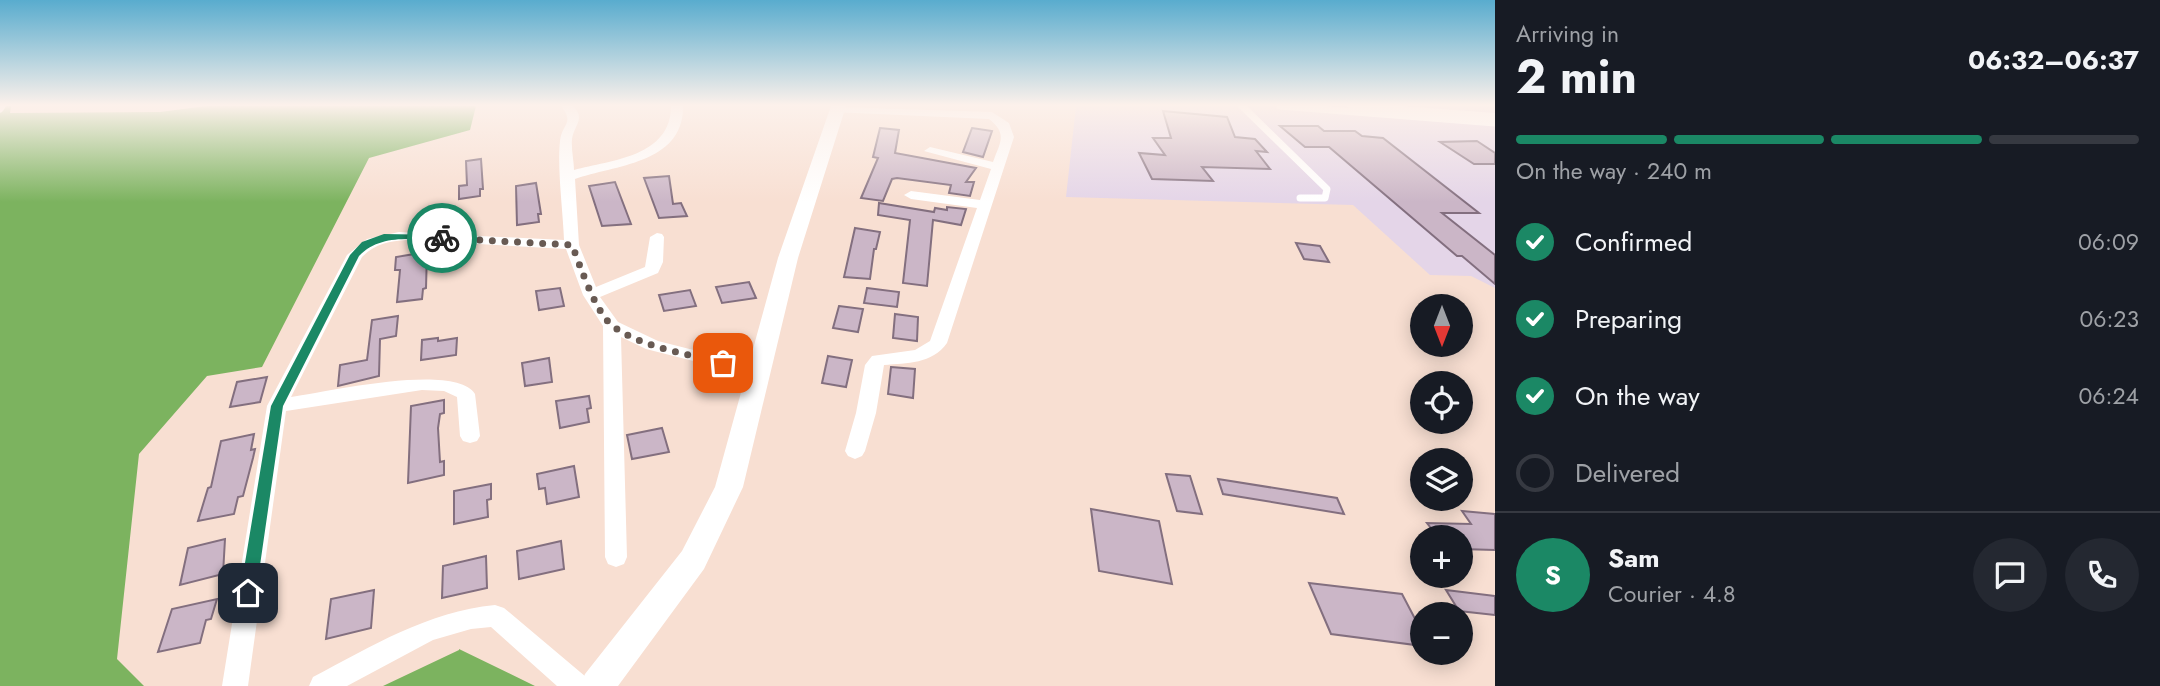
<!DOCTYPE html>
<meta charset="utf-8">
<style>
body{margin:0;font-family:Jost,sans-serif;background:#242831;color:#f1f3f6;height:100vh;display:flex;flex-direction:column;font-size:26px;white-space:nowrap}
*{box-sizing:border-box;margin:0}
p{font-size:23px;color:#9ea1a6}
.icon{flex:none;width:38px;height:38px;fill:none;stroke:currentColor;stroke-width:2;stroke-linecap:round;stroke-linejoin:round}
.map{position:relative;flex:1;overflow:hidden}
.drawer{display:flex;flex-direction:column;background:#171b24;width:665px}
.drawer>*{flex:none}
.needle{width:46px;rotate:180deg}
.buttons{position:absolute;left:1410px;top:294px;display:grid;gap:14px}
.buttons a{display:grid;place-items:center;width:63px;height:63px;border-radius:50%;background:#171b24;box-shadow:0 4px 18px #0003;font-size:35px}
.pin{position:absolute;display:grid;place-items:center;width:60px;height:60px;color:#fff;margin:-30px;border-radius:14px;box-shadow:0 4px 10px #0006}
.courier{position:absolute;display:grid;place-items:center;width:70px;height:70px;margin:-35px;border:5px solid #1b8865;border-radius:50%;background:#fff;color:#222;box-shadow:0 2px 9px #0007}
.overview em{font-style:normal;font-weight:700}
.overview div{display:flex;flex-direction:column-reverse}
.overview{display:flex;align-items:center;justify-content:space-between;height:119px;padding:0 21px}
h1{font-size:46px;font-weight:700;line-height:52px}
.bar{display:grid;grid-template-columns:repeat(4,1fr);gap:10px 7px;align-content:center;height:84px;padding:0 21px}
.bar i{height:9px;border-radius:5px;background:#363941}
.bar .selected{background:#1b8865}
.bar p{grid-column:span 4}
.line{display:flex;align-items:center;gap:18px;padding:0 21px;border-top:2px solid #363941}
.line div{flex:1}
.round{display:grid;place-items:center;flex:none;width:74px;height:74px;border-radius:37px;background:#242831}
ol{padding:0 21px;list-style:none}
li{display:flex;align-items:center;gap:21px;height:77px}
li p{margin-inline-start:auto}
li .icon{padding:7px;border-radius:50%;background:#1b8865;color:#fff;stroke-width:4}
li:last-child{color:#9ea1a6}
li i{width:38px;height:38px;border:4px solid #363941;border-radius:50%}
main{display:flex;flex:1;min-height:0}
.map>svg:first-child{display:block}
</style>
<main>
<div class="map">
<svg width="1495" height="686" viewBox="0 0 1495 686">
<rect width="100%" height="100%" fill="#f8dfd2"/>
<path fill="#e4d5e8" d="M1076 106H1495V288L1471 276 1430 275 1353 205 1066 197Z"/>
<path fill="#7cb35f" d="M0 106H11L10 113 160 112 206 106H476L470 130 369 158 262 367 207 376 139 454 117 659 144 686H0Z
M459 649 535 686H383L459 650Z"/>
<path fill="#cbb6c7" stroke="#836f7f" stroke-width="2" d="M1163 111 1227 117 1235 137 1255 139 1267 152 1256 151 1270 169 1202 167 1213 181 1152 179 1139 153 1165 155 1153 138H1171Z
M1280 126H1318L1324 131H1355L1362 136 1383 138 1479 213H1442L1495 255V284L1462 256H1457L1329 147H1305Z
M880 128 899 130 895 153 976 168 966 182H974L970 196 949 193 951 185 897 178 892 179 883 201 861 198 878 158 873 157Z
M972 128 992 131 983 157 963 152Z
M1477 141 1495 153V164H1474L1440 142Z
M481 159 483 189H480V196L459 199V186L467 185 466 161Z
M669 176 673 204 681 203 687 216 659 218 644 178Z
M615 182 631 224 602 226 589 186Z
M536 183 541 214H538L539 222 517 225 516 186Z
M879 203 934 212 935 208 947 210V207L966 209 961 225 933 220 927 286 903 283 910 220 878 215Z
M855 228 880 232 876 249H874L870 279 844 277Z
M1296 243 1320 246 1329 262 1304 259Z
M427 252 426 288 423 289 422 299 397 302 400 270H395L396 257Z
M749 282 756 298 722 303 716 287Z
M560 288 564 306 539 310 536 291Z
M867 288 899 292 897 307 864 303Z
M690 290 696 306 664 311 659 295Z
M839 306 863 309 858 332 833 328Z
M895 314 918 317 917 341 893 338Z
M398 316 396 336 380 339 379 376 338 386 340 365 367 360 372 320Z
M438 338V341L457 338 456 355 421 360 422 340Z
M828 356 852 360 846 387 822 383Z
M549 358 552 382 525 386 522 363Z
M891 367 915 369 913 398 888 394Z
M267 377 260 402 230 407 237 382Z
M589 396 591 408 587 409 589 422 560 428 556 401Z
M444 400V413L440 414 438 428 440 462 444 461V475L408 483 411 406Z
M662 428 669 452 632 459 627 435Z
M254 434 251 450 255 449 253 458 243 496 238 497 234 514 198 521 208 488 211 487 221 441Z
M574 466 579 497 547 504 545 488 539 489 537 474Z
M1166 474 1190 476 1202 514 1177 511Z
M1218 479 1337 498 1344 514 1223 494Z
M491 484V499L487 500 488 517 454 524V491Z
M1091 509 1159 521 1172 584 1099 571Z
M1462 511 1495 514V550L1461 549V537H1438L1427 523 1471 524Z
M225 539 223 574 180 585 188 548Z
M561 541 564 569 519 579 517 551Z
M486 556 487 588 442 598 443 566Z
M1309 583 1402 594 1423 634V646L1331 634Z
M374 590 371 628 326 639 331 599Z
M1446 590 1495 596V615L1459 611Z
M217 599 211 619 206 620 200 643 158 652 172 609Z"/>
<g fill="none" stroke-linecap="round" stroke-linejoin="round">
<path stroke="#fff" stroke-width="7" d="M1242 106 1327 189 1325 198H1300
M1280 106 1495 123
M0 109 2 106"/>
<path fill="#fff" fill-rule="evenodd" d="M561 106H573C586 119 574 125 572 139 571 149 574 161 574 170 611 160 671 157 671 106H683C684 164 614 165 575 179L579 245 596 287 645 267 650 237 657 233 662 234 664 237 663 262 658 273 600 297 618 322 658 341 729 359 763 373 766 377 763 381 757 383 717 367 646 349 621 337 627 557 624 564 616 567 608 564 605 557 603 326 583 295 566 249 407 240C389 241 375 244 362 257L291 397C326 392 456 362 475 394L480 436 477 441 470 443 463 441 460 436 457 397 444 391 422 390 286 411 248 686H222L267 406 347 255 367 239 399 232 564 240C563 212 557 167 560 141 562 123 575 124 561 106Z
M1346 106H1401L1495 113V121L1351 109Z
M837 107 992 112 1009 123 1014 137 947 343C932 364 907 363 884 365L876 413 865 451 862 456 855 459 848 456 845 451 856 413 865 365 872 356 915 350 930 341 977 208 911 199 904 195 911 191 980 200 991 169 924 151 930 147 993 162C1000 142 1008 134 989 119L833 112 831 110Z
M495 605 504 608 586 677 590 686H557L491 627 471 629 433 640 347 686H309L313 677C372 646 427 612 495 605Z"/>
<path fill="#fff" fill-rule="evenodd" d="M831 106H846L798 258 743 487 704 569 618 686H580L585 674 682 551 715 487 778 258Z"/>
</g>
<linearGradient id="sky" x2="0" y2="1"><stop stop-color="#59acce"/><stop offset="0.52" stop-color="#fcf1eb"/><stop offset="1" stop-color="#fcf1eb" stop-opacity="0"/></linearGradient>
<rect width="1495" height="202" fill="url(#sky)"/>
<path fill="#1b8865" d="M384 234 442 235 447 238 442 240C413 240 381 233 359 256L283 406 256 593 254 598H243L240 593 271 406 350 255 362 242Z"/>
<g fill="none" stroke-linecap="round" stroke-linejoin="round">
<path stroke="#685a53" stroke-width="7" stroke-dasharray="0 12.6" d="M442 238 572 245C580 265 596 315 614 327 644 348 688 354 723 363"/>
</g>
</svg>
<div class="buttons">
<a><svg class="needle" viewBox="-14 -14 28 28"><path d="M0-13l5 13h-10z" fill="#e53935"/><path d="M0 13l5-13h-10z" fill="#9ea1a6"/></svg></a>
<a><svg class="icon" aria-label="locate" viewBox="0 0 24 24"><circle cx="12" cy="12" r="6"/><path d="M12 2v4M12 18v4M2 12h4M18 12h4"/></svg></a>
<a><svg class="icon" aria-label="layers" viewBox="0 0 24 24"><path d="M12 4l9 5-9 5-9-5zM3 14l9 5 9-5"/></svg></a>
<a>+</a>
<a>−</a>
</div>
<div class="pin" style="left:723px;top:363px;background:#ea580c"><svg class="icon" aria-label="bag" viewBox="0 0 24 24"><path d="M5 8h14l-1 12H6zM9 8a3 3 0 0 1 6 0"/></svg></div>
<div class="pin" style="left:248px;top:593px;background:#1f2937"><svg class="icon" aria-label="home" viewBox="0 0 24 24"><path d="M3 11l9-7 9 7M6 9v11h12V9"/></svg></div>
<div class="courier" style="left:442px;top:238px"><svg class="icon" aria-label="bike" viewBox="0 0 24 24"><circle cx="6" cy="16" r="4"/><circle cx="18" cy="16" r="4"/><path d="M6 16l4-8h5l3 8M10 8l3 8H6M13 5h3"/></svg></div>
</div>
<section class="drawer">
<div class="overview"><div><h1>2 min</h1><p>Arriving in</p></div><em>06:32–06:37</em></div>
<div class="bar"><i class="selected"></i><i class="selected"></i><i class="selected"></i><i></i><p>On the way · 240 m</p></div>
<ol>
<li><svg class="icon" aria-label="check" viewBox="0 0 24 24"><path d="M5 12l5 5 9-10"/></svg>Confirmed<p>06:09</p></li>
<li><svg class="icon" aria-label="check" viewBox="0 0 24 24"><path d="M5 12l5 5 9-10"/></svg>Preparing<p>06:23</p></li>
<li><svg class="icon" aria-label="check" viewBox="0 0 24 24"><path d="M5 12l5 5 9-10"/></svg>On the way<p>06:24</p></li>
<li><i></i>Delivered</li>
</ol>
<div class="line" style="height:126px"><b class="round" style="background:#1b8865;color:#fff">S</b><div><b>Sam</b><p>Courier · 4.8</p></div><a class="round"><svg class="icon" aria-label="chat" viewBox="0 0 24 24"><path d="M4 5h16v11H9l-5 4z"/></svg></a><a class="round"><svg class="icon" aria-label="phone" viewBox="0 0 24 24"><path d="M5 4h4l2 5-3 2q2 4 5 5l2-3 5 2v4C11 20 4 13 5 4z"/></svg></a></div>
</section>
</main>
